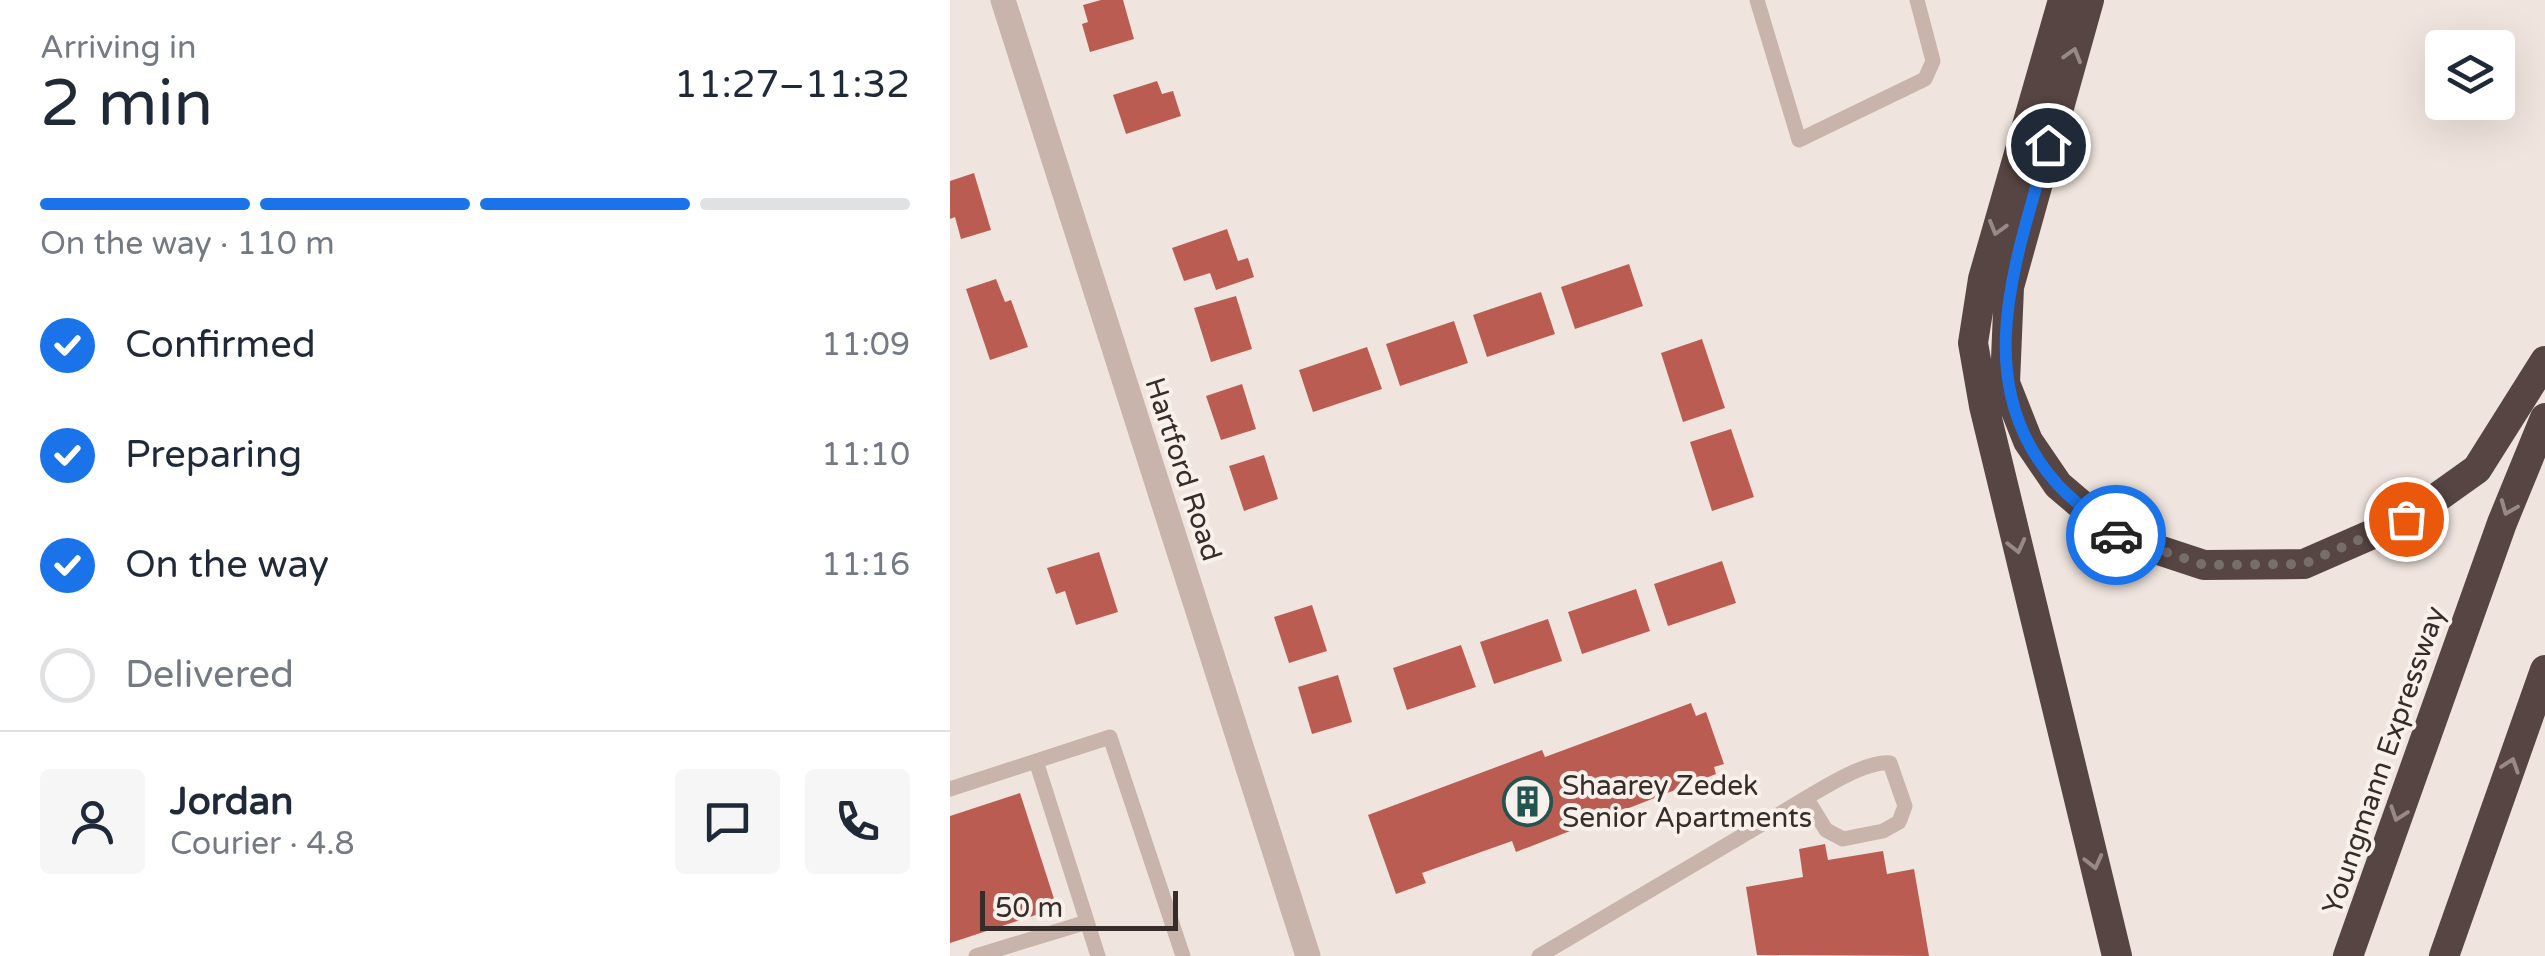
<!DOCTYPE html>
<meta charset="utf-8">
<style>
body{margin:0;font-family:"Varela Round",sans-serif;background:#f6f6f7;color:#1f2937;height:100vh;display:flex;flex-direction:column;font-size:38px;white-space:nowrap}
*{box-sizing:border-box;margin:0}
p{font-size:32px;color:#747a83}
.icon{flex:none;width:55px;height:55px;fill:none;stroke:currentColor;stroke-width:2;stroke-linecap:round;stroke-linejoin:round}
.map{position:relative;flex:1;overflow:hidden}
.side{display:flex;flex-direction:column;background:#fff;width:950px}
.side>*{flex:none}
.tools{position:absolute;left:1475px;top:30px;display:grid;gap:20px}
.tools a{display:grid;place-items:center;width:90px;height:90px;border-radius:10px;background:#fff;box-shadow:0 10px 40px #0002;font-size:50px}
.scale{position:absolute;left:30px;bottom:25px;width:198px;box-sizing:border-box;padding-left:10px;border:5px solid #362c2a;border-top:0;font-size:28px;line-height:35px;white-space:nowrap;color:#362c2a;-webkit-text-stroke:8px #f8f0ea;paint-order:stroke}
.pin{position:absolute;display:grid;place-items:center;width:85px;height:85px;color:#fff;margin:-42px;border:5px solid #fff;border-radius:50%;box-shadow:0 2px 10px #0007}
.courier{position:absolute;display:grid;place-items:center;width:100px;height:100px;margin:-50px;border:8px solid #1a73e8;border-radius:50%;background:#fff;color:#222;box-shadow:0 2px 12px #0007}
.head em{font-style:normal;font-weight:600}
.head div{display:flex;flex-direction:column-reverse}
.head{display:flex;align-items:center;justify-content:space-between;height:170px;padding:0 40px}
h1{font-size:65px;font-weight:600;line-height:75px}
.bar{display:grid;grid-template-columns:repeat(4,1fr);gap:15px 10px;align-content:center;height:120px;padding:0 40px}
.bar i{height:12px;border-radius:8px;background:#e0e1e3}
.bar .active{background:#1a73e8}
.bar p{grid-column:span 4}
.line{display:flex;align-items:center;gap:25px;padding:0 40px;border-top:2px solid #e0e1e3}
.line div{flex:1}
.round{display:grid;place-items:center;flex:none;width:105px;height:105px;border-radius:10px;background:#f6f6f7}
ol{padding:0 40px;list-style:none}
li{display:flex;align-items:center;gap:30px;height:110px}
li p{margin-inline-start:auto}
li .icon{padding:10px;border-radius:50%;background:#1a73e8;color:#fff;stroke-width:4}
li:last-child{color:#747a83}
li i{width:55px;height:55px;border:5px solid #e0e1e3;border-radius:50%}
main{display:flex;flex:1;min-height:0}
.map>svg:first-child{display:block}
</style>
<main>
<section class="side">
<div class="head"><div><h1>2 min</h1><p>Arriving in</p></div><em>11:27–11:32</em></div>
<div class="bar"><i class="active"></i><i class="active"></i><i class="active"></i><i></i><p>On the way · 110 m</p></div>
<ol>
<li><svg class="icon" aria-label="check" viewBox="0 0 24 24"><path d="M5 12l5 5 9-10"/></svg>Confirmed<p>11:09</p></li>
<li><svg class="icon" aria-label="check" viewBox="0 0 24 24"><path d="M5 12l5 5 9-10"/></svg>Preparing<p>11:10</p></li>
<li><svg class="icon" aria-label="check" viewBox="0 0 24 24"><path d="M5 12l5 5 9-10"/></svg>On the way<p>11:16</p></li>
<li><i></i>Delivered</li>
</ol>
<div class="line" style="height:180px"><a class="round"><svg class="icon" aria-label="person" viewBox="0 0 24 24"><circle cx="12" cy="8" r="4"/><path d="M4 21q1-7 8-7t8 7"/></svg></a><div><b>Jordan</b><p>Courier · 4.8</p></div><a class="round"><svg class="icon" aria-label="chat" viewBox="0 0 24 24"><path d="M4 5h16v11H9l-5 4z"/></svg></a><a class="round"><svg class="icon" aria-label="phone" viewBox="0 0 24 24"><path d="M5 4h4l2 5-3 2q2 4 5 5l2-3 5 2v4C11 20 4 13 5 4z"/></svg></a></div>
</section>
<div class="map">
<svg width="1595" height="956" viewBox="0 0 1595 956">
<rect width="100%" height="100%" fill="#f0e5de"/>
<path fill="#bb5c52" d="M151 0H173L184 39 140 52 132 24 138 22 133 5Z
M207 81 212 94 223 91 231 116 176 134 163 95Z
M24 173 41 230 11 239 5 217 0 219V181Z
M277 229 288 261 298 258 304 277 266 290 260 273 234 281 222 248Z
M679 264 693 306 625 329 611 287Z
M46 279 55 302 61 300 78 347 40 360 16 289Z
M591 292 605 334 537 357 523 315Z
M286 296 302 349 261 362 244 308Z
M504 321 518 363 450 386 436 344Z
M752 339 775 408 733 422 711 353Z
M417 347 432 389 363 412 349 370Z
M292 384 306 429 271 440 256 396Z
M781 429 804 497 762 511 740 442Z
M314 455 328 499 294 511 279 466Z
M149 552 168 612 126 625 115 591 106 594 97 568Z
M772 561 786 603 718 626 704 584Z
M686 589 700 631 632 654 618 612Z
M362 605 377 651 339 663 324 617Z
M598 619 612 661 544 684 530 642Z
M511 645 526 687 457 710 443 668Z
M388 675 402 722 362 734 348 687Z
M741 703 746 716 756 712 774 764 764 767 766 774 566 852 562 841 472 873 476 883 446 894 418 815 592 750 595 757Z
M70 793 107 908 0 943V816Z
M875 844 878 860 933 851 937 874 964 869 979 956 807 955 796 887 853 877 849 849Z"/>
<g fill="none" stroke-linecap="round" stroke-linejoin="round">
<path stroke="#c8b4ab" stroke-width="15" d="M807 0 849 140 975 79 983 61 967 0
M86 761 148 956
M0 789 160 737 233 956
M26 956 137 922
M589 956 824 817C852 802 910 760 940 763L955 806 949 822 933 831 893 839 876 830 857 799"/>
<path stroke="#c8b4ab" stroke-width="25" d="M53 0 358 956"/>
<path stroke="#564542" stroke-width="30" d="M1113 0 1033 279 1023 343 1034 406 1167 956
M1139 0 1059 287 1055 383 1078 441 1108 485 1169 537 1254 565 1354 564 1457 519 1527 469 1595 361
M1398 956 1552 523 1595 418
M1494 956 1595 670"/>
</g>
<defs><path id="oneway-chevron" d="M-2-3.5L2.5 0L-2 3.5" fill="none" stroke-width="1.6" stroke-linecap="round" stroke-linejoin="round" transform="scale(2.5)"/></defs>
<g stroke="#978985">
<use href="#oneway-chevron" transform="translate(1123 55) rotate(-74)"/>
<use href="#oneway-chevron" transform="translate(1047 228) rotate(106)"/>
<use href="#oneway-chevron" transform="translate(1558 508) rotate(112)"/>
<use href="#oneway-chevron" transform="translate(1067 546) rotate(76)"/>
<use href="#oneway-chevron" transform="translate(1561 765) rotate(-71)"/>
<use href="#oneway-chevron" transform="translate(1448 814) rotate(109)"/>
<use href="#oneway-chevron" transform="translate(1144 862) rotate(76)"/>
</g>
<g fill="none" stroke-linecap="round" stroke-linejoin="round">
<path stroke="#776d69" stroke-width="10" stroke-dasharray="0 18" d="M1166 535 1254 565 1354 564 1456 519"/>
<path stroke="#1a73e8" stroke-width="12" d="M1098 145C1067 259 1016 384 1108 485 1125 503 1147 519 1166 535"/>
</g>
<defs>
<symbol id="building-ring" viewBox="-11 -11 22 22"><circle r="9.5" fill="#f8f0ea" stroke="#235450" stroke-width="1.5"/><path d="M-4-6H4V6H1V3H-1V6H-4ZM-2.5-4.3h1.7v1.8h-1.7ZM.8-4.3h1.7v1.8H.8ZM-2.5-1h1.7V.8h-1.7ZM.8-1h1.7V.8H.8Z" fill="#235450"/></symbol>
</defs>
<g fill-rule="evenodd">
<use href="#building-ring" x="550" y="774" width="55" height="55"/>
</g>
<g text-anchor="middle" stroke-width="8" stroke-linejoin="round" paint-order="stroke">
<g font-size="28" fill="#362c2a" stroke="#f8f0ea">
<text transform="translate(234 469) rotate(72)" y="10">Hartford Road</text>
<text transform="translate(1433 760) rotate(-71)" y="10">Youngmann Expressway</text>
</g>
<g font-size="28" fill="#362c2a" stroke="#f8f0ea" text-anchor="start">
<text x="612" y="795">Shaarey Zedek<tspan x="612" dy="32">Senior Apartments</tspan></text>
</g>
</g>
</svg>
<div class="tools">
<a><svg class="icon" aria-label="layers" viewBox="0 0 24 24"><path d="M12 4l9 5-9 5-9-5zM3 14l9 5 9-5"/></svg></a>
</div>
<div class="scale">50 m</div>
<div class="pin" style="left:1456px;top:519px;background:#ea580c"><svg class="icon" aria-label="bag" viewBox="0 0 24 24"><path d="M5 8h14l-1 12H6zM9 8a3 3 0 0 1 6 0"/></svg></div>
<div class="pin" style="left:1098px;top:145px;background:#1f2937"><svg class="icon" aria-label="home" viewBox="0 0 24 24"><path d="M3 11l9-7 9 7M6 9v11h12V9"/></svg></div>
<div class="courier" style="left:1166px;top:535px"><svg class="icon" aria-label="car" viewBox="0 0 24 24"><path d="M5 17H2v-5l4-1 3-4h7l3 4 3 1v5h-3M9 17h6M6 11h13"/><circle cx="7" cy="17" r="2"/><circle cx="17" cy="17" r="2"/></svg></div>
</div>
</main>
